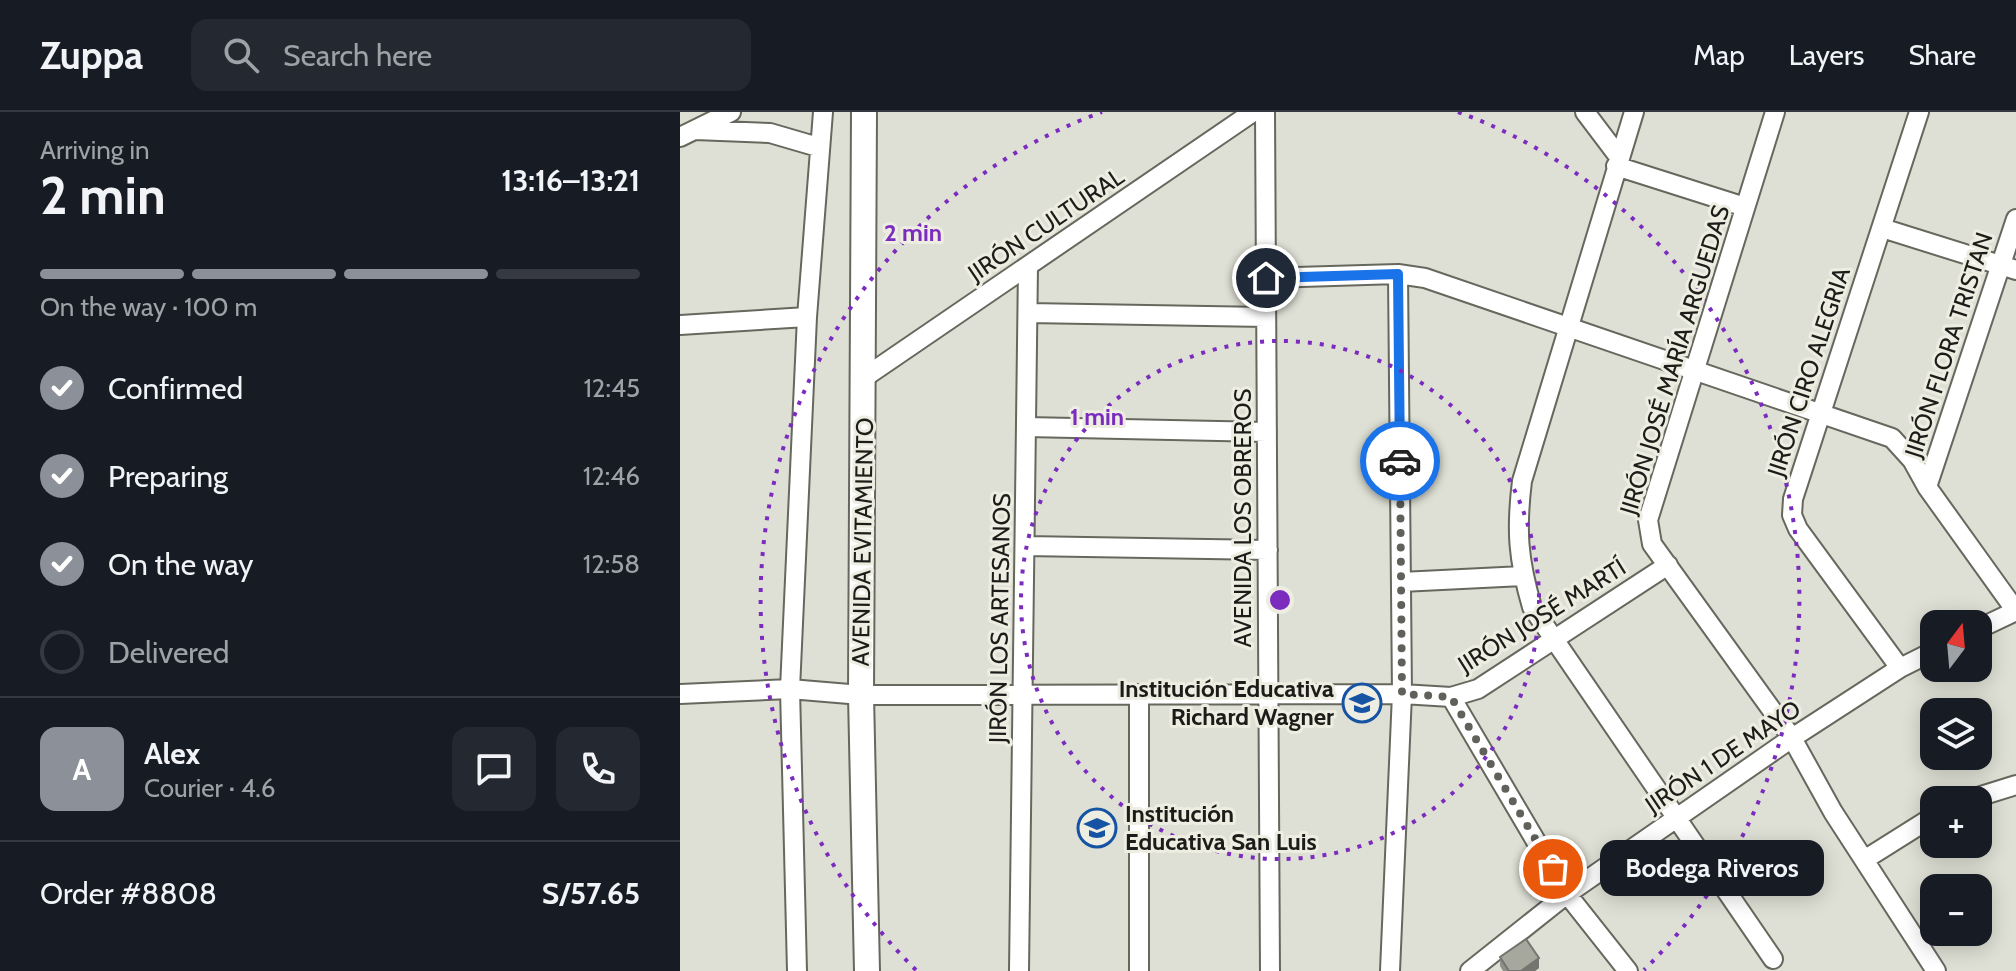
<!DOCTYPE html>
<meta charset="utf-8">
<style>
body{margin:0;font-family:Cabin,sans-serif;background:#242831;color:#f1f3f6;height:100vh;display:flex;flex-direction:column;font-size:30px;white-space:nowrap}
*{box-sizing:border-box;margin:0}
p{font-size:26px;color:#9ea1a6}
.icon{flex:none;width:44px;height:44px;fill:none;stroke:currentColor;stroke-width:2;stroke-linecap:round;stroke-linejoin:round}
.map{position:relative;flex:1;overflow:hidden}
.details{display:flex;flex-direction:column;background:#171b24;width:680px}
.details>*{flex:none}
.needle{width:52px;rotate:16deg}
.tools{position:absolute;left:1240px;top:498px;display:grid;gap:16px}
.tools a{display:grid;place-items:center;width:72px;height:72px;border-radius:16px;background:#171b24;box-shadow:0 4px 20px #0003;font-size:40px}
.pin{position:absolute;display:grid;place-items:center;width:68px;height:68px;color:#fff;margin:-34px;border:4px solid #fff;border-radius:50%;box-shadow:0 2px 8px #0007}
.courier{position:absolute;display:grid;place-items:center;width:80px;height:80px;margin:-40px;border:6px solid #1a73e8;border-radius:50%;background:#fff;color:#222;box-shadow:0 2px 10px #0007}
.bubble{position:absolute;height:56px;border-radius:16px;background:#171b24;box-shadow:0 4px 20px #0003;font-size:26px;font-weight:700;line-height:56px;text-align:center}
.summary em{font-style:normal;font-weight:700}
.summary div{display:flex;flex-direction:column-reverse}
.summary{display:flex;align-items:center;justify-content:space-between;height:136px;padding:0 40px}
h1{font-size:52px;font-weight:700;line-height:60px}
.bar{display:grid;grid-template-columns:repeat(4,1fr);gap:12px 8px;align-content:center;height:96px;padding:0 40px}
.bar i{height:10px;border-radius:6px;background:#363941}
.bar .selected{background:#8c9099}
.bar p{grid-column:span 4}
.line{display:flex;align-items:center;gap:20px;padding:0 40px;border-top:2px solid #363941}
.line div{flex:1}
.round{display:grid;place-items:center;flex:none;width:84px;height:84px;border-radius:16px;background:#242831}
ol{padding:0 40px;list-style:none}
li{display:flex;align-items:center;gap:24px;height:88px}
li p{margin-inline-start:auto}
li .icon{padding:8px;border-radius:50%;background:#8c9099;color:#fff;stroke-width:4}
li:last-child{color:#9ea1a6}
li i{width:44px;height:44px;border:4px solid #363941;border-radius:50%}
header{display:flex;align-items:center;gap:48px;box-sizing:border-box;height:112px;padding:0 40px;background:#171b24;border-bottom:2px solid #363941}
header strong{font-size:38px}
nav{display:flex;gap:44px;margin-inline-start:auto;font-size:28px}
.search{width:560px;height:72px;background:#242831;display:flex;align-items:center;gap:20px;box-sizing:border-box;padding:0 28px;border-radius:16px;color:#9ea1a6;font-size:30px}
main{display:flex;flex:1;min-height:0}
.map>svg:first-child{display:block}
</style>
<header>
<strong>Zuppa</strong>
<div class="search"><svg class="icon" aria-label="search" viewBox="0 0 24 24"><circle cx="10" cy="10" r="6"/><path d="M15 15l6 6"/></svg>Search here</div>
<nav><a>Map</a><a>Layers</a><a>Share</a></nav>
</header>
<main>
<section class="details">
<div class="summary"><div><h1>2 min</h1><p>Arriving in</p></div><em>13:16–13:21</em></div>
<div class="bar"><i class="selected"></i><i class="selected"></i><i class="selected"></i><i></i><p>On the way · 100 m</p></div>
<ol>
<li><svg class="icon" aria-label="check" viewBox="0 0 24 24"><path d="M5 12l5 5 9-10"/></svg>Confirmed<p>12:45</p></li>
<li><svg class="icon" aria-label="check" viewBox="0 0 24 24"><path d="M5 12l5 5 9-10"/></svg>Preparing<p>12:46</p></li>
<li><svg class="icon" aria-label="check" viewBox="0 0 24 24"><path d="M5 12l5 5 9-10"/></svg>On the way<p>12:58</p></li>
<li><i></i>Delivered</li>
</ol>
<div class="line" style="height:144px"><b class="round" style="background:#8c9099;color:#fff">A</b><div><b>Alex</b><p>Courier · 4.6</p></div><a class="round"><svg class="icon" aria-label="chat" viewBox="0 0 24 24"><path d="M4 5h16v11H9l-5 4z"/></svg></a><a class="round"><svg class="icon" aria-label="phone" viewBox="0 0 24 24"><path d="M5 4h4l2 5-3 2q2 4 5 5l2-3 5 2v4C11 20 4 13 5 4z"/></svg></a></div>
<div class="line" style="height:104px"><div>Order #8808</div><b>S/57.65</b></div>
</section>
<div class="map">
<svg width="1336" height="859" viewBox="0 0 1336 859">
<rect width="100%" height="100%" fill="#dfe0d5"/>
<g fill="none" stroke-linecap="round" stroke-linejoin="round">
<defs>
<path id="minor" d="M585 0 590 859
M905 0 939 45
M954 0 842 369C836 418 838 447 852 495L1093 847
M1095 0 968 408 972 432 1112 626 1153 700 1256 859
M15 18 90 21 138 35
M0 25 51 0
M936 54 1065 95
M1202 116 1336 158
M586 166 718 162 745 166 1212 326 1232 348 1247 375 1336 499
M348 201 586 205
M0 213 127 205
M185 265 573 0
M346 315 587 320
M1247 375 1336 107
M345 434 588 438
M721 470 843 464
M1298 517 1336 499
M1220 556 1118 417 1112 403 1113 387 1239 0
M0 582 110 577 181 583 722 582 771 585 798 577 988 453
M459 582V859
M771 585 887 782 948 859
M1288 688 1336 673
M1184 748 1254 704
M117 859 110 577 127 205 143 0
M339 859 348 154
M710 859 722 582 718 162
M790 859 887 782 1112 626 1220 556 1254 539"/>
<path id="tertiary" d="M184 0 181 583 187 859"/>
</defs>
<use href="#minor" stroke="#66675d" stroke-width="22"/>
<use href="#tertiary" stroke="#66675d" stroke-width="28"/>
<use href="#minor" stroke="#fff" stroke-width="18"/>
<use href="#tertiary" stroke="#fff" stroke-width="24"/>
</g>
<path fill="#8f9087" d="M820 845 859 856 855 859H823L820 854Z"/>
<path fill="#74756e" d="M859 846V856L855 859H841Z"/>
<path fill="#a6a79d" stroke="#74756e" stroke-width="2" d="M846 827 859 846 841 859H829L820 845Z"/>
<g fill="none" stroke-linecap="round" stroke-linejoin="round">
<path stroke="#60615b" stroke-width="8" stroke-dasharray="0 14.4" d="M720 349 722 582 771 585 873 757"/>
<path stroke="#1a73e8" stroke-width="10" d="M586 166 718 162 720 349"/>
</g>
<g fill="none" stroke="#7b2cbf" stroke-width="4" stroke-dasharray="4 8">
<circle cx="600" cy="488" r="259"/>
<path d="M236 858A519 519 0 0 1 422 0M778 0A519 519 0 0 1 964 858"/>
</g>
<defs>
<symbol id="school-ring" viewBox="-11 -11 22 22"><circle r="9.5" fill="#edede2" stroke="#1653a3" stroke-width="1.5"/><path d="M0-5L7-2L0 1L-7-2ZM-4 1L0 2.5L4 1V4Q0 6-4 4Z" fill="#1653a3"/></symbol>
</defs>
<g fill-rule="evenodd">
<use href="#school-ring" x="660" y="569" width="44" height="44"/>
<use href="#school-ring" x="395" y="694" width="44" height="44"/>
</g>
<g text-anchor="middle" stroke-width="6" stroke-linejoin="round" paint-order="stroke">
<g font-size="24" fill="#1c1c19" stroke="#edede2">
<text transform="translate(366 113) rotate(-34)" y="8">JIRÓN CULTURAL</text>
<text transform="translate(1269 233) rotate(-72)" y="8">JIRÓN FLORA TRISTAN</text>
<text transform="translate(995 248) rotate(-73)" y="8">JIRÓN JOSÉ MARÍA ARGUEDAS</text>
<text transform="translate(1129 260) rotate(-72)" y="8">JIRÓN CIRO ALEGRIA</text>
<text transform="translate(563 406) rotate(-90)" y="8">AVENIDA LOS OBREROS</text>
<text transform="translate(183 430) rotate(-89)" y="8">AVENIDA EVITAMIENTO</text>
<text transform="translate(862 504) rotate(-32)" y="8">JIRÓN JOSÉ MARTÍ</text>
<text transform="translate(320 506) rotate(-89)" y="8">JIRÓN LOS ARTESANOS</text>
<text transform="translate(1043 645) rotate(-34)" y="8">JIRÓN 1 DE MAYO</text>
</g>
<g font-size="24" font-weight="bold" fill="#1c1c19" stroke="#edede2" text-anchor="end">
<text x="654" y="585">Institución Educativa<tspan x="654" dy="28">Richard Wagner</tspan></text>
<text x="445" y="710" text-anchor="start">Institución<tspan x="445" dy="28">Educativa San Luis</tspan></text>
</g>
</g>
<circle cx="600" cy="488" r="12" fill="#7b2cbf" stroke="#edede2" stroke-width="4"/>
<g font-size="24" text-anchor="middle" font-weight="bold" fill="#7b2cbf" stroke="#edede2" stroke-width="6" stroke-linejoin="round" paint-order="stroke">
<text x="233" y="129">2 min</text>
<text x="417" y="313">1 min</text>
</g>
</svg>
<div class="tools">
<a><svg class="needle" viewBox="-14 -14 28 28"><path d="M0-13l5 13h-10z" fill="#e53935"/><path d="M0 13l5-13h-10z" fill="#9ea1a6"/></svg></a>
<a><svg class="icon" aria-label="layers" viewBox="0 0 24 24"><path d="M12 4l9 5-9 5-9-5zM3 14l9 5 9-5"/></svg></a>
<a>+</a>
<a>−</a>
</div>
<div class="pin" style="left:873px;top:757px;background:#ea580c"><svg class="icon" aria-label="bag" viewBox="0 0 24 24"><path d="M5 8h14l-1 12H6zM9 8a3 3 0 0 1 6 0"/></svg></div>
<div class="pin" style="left:586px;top:166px;background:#1f2937"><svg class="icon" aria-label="home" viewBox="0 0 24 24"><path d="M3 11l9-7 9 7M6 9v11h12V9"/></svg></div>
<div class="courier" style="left:720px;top:349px"><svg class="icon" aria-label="car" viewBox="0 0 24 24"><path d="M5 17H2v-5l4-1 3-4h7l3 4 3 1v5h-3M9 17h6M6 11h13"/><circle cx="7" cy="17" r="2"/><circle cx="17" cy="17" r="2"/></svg></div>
<div class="bubble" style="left:920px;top:728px;width:224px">Bodega Riveros</div>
</div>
</main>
